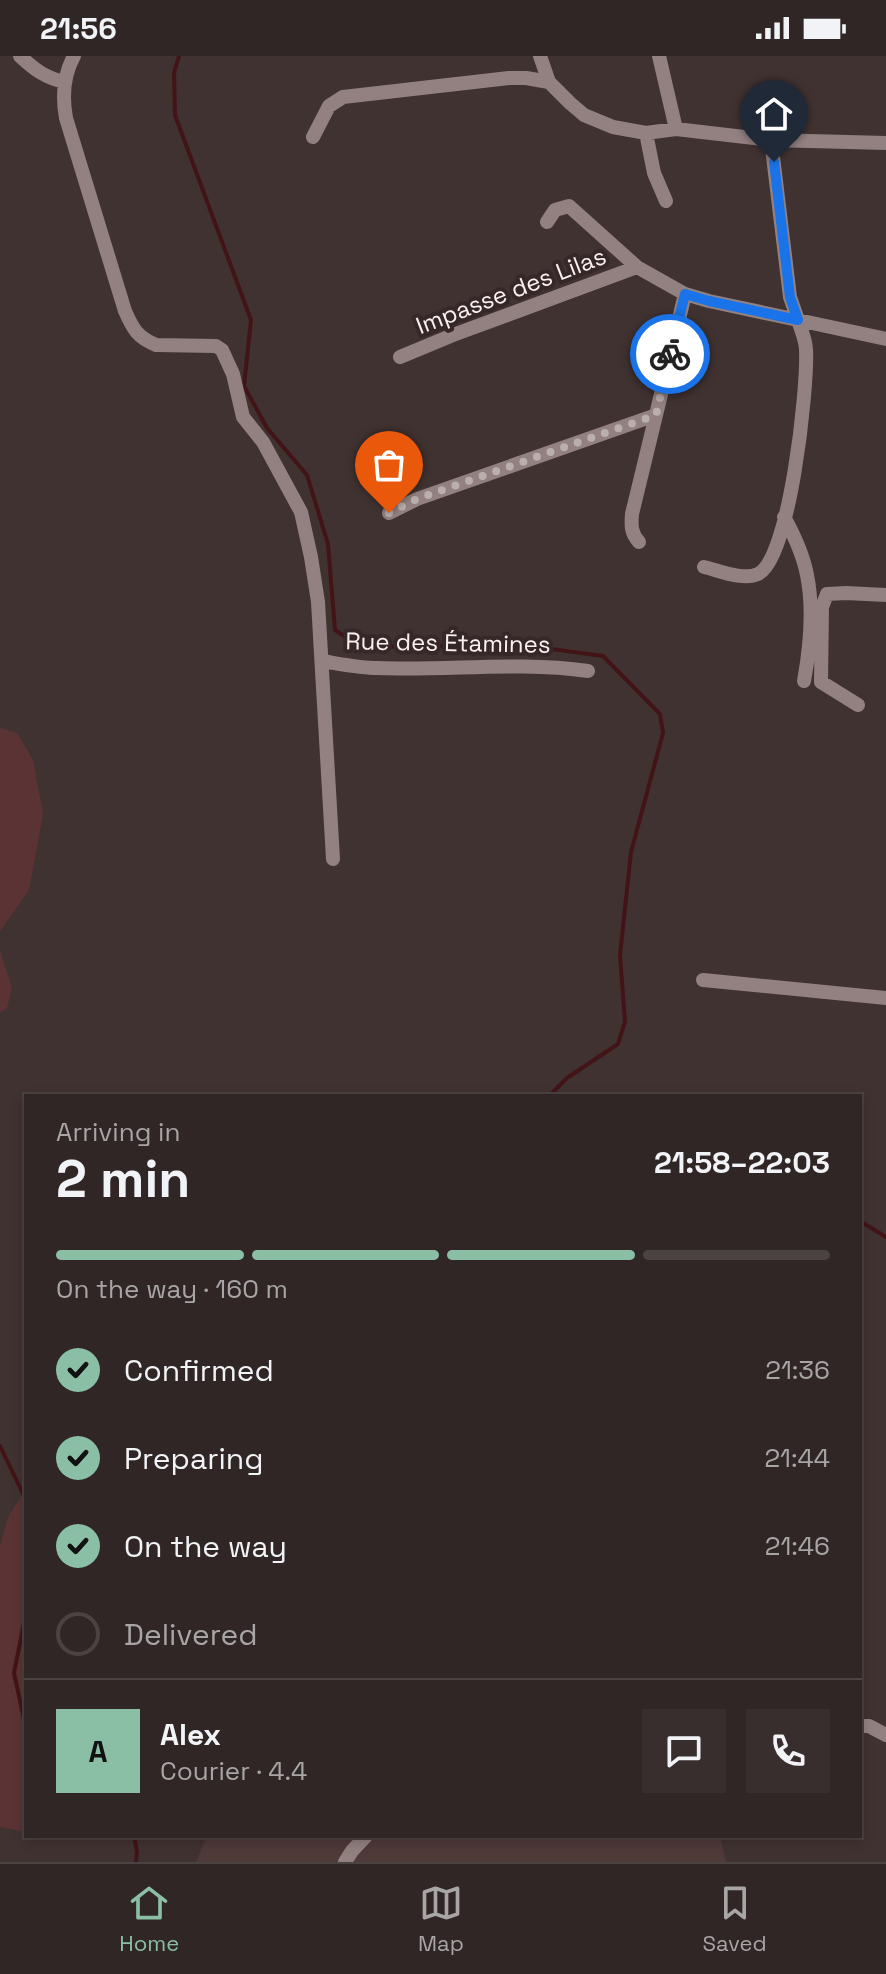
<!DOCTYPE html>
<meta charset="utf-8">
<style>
body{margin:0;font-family:"Space Grotesk",sans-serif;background:#382e2d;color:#f1f3f6;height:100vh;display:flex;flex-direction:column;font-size:30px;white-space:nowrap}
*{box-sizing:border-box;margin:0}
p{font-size:26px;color:#a8a5a7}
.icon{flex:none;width:44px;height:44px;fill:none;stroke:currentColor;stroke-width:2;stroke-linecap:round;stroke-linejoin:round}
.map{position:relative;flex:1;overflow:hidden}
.sheet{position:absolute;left:24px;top:1038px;width:838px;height:744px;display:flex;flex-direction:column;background:#302625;border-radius:0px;box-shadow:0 4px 12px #0003,0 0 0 2px #4b4342}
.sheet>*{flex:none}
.pin{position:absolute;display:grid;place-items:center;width:68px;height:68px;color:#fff;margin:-82px -34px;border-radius:50% 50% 50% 0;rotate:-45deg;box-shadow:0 0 8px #0007}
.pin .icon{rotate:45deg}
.courier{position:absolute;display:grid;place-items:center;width:80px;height:80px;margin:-40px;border:6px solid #1a73e8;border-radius:50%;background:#fff;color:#222;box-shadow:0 2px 10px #0007}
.summary em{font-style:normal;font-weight:600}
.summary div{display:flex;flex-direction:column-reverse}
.summary{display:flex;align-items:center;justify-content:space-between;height:136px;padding:0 32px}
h1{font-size:52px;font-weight:600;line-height:60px}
.bar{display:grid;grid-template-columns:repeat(4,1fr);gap:12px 8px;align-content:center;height:96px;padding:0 32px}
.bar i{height:10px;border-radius:6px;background:#4b4342}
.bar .on{background:#8abfa5}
.bar p{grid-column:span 4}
.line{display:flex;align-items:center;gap:20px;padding:0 32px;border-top:2px solid #4b4342}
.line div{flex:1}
.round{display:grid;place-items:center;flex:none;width:84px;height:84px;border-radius:0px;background:#382e2d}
ol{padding:0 32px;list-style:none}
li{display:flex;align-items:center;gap:24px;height:88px}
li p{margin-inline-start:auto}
li .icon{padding:8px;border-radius:50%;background:#8abfa5;color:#111;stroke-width:4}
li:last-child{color:#a8a5a7}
li i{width:44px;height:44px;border:4px solid #4b4342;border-radius:50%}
.status{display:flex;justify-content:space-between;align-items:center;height:56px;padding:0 40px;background:#302625;direction:ltr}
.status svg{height:22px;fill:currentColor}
.tabs{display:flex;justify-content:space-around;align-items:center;height:112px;border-top:2px solid #4b4342;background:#302625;font-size:22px;color:#a8a5a7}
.tabs a{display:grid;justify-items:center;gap:4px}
.tabs .on{color:#8abfa5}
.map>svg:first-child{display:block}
</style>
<div class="status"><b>21:56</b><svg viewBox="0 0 49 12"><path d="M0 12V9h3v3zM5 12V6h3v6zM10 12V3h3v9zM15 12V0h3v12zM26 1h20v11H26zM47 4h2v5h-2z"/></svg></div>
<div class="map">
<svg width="886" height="1806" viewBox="0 0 886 1806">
<rect width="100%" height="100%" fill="#403231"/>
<path fill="#4f3939" d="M207 1780H720L726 1806H196Z"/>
<path fill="#5c3334" d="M0 672 17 677 33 704 43 758 29 834 0 875Z
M0 895 12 932 7 952 0 956Z
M26 1434V1776L0 1771V1489L9 1459Z"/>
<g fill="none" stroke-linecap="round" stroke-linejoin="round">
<path stroke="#431417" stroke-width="4" d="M179 0 174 17 175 59 251 264 244 330 267 372 307 419 328 488 335 574 361 591 522 589 603 600 660 658 663 677 631 796 620 899 625 966 618 988 567 1022 549 1040
M860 1165 886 1181
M0 1390 26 1444
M26 1557 14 1617 26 1672
M134 1780 137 1796 136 1806"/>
<path stroke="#928180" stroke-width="14" d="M20 0C34 13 45 22 65 26
M74 0C63 20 62 40 66 62L125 255C133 273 137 281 156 289L216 290 222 294 233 318 243 361 263 386 301 456 311 501 318 546 333 803
M540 0 549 26 570 47 584 59 613 71 646 77 676 73 771 84 886 87
M659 0 676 73
M646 77 654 117 666 145
M313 81 329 50 343 41 509 22H526L549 26
M771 84 790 241 798 264 886 283
M547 166 555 154 569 150 637 211 685 238 709 245 798 264C801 274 806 284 806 294 808 331 790 503 758 518 743 525 718 514 704 511
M400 301 453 279 637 211
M389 457 417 443 656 359 685 238
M784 461C794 479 803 498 807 519 814 553 810 592 804 625
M639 486C631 477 631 470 632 458L656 359
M322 605C341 608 359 612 378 612 448 615 517 605 588 615
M858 649 821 626 822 551 827 538 846 537 886 539
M703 924 886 942
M860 1670H869L886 1679
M345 1806 352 1795 366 1780"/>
</g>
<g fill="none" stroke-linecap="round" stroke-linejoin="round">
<path stroke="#baaeae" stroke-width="8" stroke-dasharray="0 14.4" d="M389 457 417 443 656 359 670 298"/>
<path stroke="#1a73e8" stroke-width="10" d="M670 298 685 238 709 245 798 264 790 241 774 106"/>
</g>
<g text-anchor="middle" stroke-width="8" stroke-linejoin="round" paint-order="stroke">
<g font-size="24" fill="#fbf1f1" stroke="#362828">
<text transform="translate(511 235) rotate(-21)" y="8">Impasse des Lilas</text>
<text transform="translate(448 587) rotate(1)" y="8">Rue des Étamines</text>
</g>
</g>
</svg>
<div class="pin" style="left:389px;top:457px;background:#ea580c"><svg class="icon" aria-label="bag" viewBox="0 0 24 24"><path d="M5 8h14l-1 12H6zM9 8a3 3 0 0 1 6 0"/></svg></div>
<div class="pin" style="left:774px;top:106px;background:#1f2937"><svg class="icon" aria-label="home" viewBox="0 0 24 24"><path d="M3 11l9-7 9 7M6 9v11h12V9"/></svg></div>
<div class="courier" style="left:670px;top:298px"><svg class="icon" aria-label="bike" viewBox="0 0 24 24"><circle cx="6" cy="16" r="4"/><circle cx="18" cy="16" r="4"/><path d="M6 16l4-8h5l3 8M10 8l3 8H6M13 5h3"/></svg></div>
<section class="sheet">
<div class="summary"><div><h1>2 min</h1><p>Arriving in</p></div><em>21:58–22:03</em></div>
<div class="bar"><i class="on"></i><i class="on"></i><i class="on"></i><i></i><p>On the way · 160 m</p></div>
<ol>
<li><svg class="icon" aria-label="check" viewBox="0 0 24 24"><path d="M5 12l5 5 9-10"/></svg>Confirmed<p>21:36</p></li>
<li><svg class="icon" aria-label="check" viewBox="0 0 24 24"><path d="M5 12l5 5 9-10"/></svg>Preparing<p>21:44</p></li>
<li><svg class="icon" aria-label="check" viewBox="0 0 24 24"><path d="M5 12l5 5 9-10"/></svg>On the way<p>21:46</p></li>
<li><i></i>Delivered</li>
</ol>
<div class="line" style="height:144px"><b class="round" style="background:#8abfa5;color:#111">A</b><div><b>Alex</b><p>Courier · 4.4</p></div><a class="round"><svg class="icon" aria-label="chat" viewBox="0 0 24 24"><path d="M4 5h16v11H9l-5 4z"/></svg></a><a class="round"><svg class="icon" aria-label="phone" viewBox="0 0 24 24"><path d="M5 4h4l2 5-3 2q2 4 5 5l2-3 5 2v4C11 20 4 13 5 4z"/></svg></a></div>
</section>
</div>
<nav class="tabs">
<a class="on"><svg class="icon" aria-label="home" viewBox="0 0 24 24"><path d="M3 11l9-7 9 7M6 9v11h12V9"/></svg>Home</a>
<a><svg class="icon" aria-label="map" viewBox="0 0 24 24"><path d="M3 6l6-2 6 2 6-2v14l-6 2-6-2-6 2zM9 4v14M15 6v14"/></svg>Map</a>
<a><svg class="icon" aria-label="saved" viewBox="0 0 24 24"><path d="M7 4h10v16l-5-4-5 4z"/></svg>Saved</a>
</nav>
